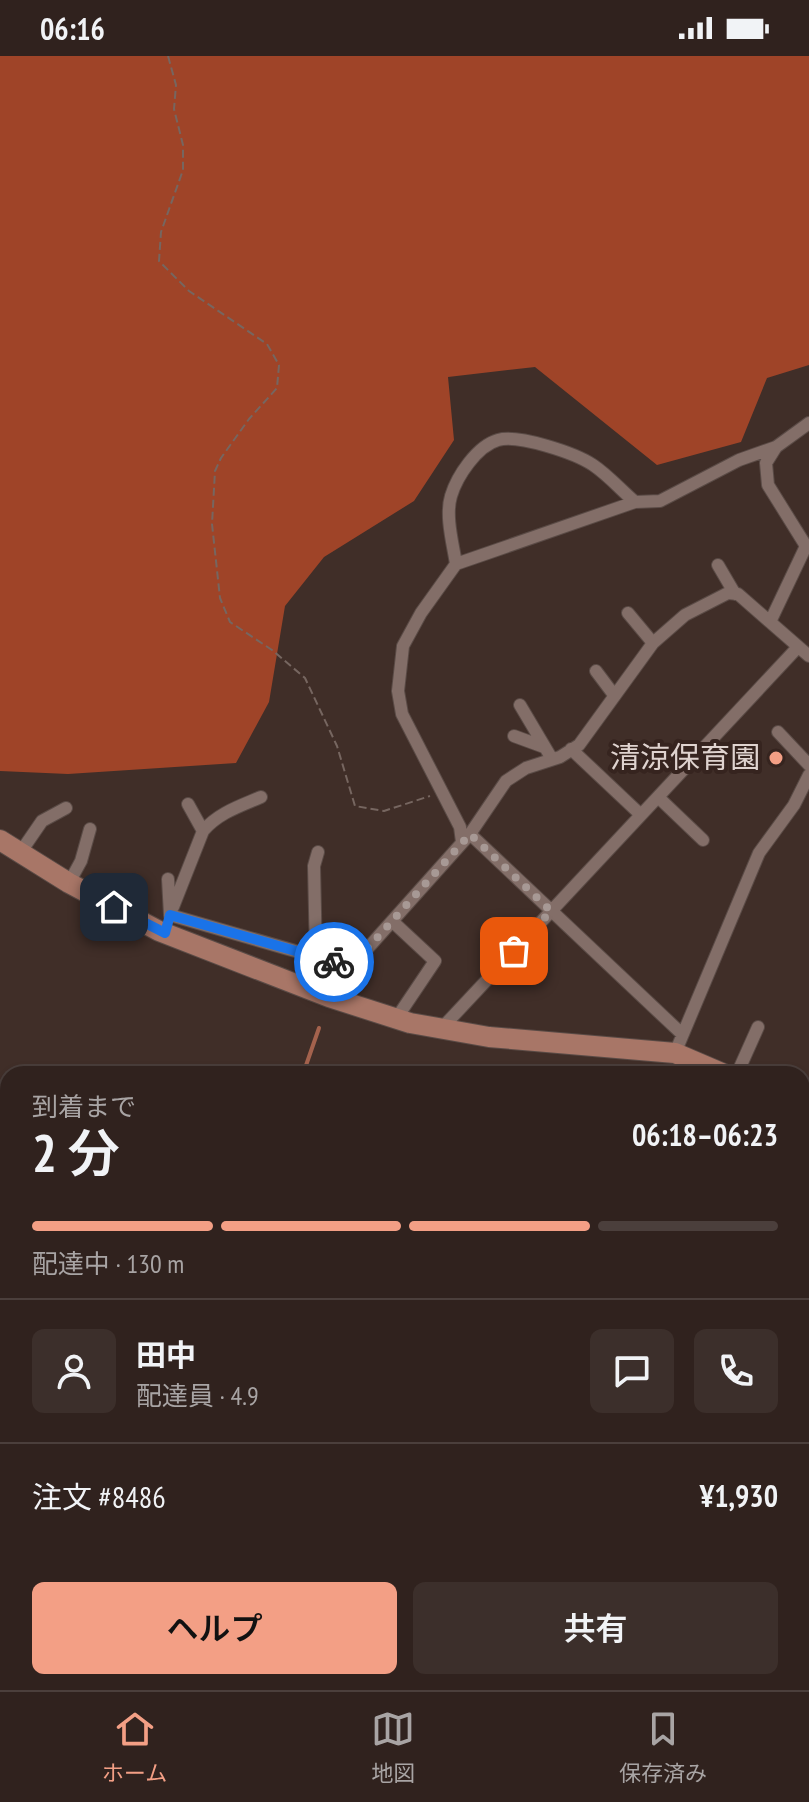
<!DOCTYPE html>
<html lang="ja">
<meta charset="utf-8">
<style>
body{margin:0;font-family:"PT Sans Narrow","Noto Sans JP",sans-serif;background:#3c2f2b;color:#f1f3f6;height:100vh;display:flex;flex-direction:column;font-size:30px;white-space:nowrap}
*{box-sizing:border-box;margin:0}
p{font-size:26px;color:#a8a4a4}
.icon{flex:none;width:44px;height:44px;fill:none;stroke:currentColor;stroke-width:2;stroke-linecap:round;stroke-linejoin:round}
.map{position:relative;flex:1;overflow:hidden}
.drawer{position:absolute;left:0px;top:1010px;width:810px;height:624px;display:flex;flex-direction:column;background:#30221e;border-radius:24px 24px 0 0;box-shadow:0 2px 6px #0004,0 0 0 2px #4b3f3c}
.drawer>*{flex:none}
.pin{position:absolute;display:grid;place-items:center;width:68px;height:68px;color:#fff;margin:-34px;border-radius:16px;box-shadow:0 4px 12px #0006}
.courier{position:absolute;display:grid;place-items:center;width:80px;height:80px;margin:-40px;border:6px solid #1a73e8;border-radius:50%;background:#fff;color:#222;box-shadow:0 2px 10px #0007}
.headline em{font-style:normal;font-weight:600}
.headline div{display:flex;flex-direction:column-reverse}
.headline{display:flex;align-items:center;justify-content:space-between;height:136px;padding:0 32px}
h1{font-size:52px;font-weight:600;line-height:60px}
.bar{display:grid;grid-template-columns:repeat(4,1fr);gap:12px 8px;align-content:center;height:96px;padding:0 32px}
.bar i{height:10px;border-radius:6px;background:#4b3f3c}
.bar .current{background:#f39f85}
.bar p{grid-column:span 4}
.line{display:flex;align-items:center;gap:20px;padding:0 32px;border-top:2px solid #4b3f3c}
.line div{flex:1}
.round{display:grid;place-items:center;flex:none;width:84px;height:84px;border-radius:12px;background:#3c2f2b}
.primary-button{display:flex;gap:16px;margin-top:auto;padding:16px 32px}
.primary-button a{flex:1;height:92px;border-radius:12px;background:#f39f85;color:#111;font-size:32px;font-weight:600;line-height:92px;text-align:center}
.primary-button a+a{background:#3c2f2b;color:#f1f3f6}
.status{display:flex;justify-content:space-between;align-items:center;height:56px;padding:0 40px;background:#30221e;direction:ltr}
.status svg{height:22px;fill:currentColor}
.menu{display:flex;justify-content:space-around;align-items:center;height:112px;border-top:2px solid #4b3f3c;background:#30221e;font-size:22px;color:#a8a4a4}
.menu a{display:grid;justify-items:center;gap:4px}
.menu .current{color:#f39f85}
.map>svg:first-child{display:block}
</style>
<div class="status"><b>06:16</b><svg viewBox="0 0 49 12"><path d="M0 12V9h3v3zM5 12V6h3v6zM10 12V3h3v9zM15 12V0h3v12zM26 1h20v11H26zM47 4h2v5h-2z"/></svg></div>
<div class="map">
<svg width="809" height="1634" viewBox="0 0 809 1634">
<rect width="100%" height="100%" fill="#402e28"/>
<path fill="#9f4428" d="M0 0H809V309L767 322 741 386 657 409 535 311 448 321 454 384 414 445 324 501 285 550 269 646 236 707 68 718 0 715Z"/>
<path fill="#8b3215" stroke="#a4624d" stroke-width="2" d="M0 1044 8 1051V1623L0 1620Z
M809 1130V1634H39L17 1626H802V1131Z"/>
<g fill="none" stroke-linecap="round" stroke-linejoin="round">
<path stroke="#a4624d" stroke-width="4" d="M303 1018 319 972"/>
<defs>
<path id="minor" d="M456 508C453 488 445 460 451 440 457 420 477 390 498 384 518 378 575 397 593 409 608 419 621 434 635 446
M718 509 735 538
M628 557 653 587
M770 566 806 490 768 429 766 407 776 391
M596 615 614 639
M520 649 552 703
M778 676 809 709
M514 680 544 691
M571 693 641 759
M658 741 703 784
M203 775C218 757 240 750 261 741
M470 778 682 978
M462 786 460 771 402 658 398 635 403 590 421 557 456 508 635 446 660 445 739 404 776 391 809 367
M20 797 42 765 66 752
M168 823 170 859 351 911
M69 827 81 805 90 773
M173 851 203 775 188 748
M392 865 435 905 396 963
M316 901 314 810 318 796
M329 941 351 911 470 778 506 725 526 712 560 701 579 689 653 587 685 559 728 537 738 538 809 600
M441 973 798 591
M675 997 759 797 794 749 809 719
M737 1018 758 971"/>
<path id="primary" d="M0 784 69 827 159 875 329 941 410 967 489 981 675 997 724 1018
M802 1063 809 1065"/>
</defs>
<use href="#minor" stroke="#5a4b46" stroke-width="14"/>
<use href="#primary" stroke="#5a4b46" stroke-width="22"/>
<path stroke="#766660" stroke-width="2" stroke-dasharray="8 4" stroke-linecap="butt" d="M168 0 176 29 174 53 183 89V114L161 176 159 205 189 235 267 288 279 309 277 332 249 363 221 402 215 415 212 468 220 542 230 566 272 594 305 622 337 690 355 750 384 755 430 740"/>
<use href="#minor" stroke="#836e68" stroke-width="12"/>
<use href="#primary" stroke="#a87667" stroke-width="20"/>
</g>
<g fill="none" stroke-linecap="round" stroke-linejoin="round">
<path stroke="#a79995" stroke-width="8" stroke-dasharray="0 14.4" d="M334 906 351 911 470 778 551 855 514 895"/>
<path stroke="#1a73e8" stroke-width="10" d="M114 851 165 877 170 859 334 906"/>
</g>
<circle fill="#f39f85" stroke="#36241f" stroke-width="3" cx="776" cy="702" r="8"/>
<g text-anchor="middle" stroke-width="8" stroke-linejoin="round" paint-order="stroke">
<g font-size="30" fill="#dfd3cf" stroke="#36241f" text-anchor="end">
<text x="760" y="712">清涼保育園</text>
</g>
</g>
</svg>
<div class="pin" style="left:514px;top:895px;background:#ea580c"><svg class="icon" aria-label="bag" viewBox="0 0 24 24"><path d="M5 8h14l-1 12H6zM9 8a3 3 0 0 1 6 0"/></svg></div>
<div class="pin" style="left:114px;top:851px;background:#1f2937"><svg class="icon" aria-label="home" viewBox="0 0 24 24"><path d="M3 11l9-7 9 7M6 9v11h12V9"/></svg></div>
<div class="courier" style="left:334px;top:906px"><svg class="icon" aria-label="bike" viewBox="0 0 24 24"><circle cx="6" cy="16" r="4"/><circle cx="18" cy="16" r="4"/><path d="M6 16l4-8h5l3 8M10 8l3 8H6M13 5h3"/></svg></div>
<section class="drawer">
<div class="headline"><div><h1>2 分</h1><p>到着まで</p></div><em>06:18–06:23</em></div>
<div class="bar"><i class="current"></i><i class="current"></i><i class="current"></i><i></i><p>配達中 · 130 m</p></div>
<div class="line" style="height:144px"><a class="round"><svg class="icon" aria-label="person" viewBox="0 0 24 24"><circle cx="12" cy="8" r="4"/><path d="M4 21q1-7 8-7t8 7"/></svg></a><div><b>田中</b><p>配達員 · 4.9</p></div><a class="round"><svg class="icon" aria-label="chat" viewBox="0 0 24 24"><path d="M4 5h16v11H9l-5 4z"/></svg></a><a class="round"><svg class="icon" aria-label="phone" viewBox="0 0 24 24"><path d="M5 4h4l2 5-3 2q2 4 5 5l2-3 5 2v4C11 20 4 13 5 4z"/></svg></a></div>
<div class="line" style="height:104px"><div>注文 #8486</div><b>¥1,930</b></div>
<div class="primary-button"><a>ヘルプ</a><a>共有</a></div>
</section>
</div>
<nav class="menu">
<a class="current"><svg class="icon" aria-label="home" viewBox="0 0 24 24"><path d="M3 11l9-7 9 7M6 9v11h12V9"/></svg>ホーム</a>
<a><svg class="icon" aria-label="map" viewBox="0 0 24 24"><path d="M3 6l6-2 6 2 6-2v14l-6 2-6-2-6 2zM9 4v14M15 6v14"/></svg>地図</a>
<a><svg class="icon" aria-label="saved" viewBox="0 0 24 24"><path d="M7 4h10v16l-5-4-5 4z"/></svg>保存済み</a>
</nav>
